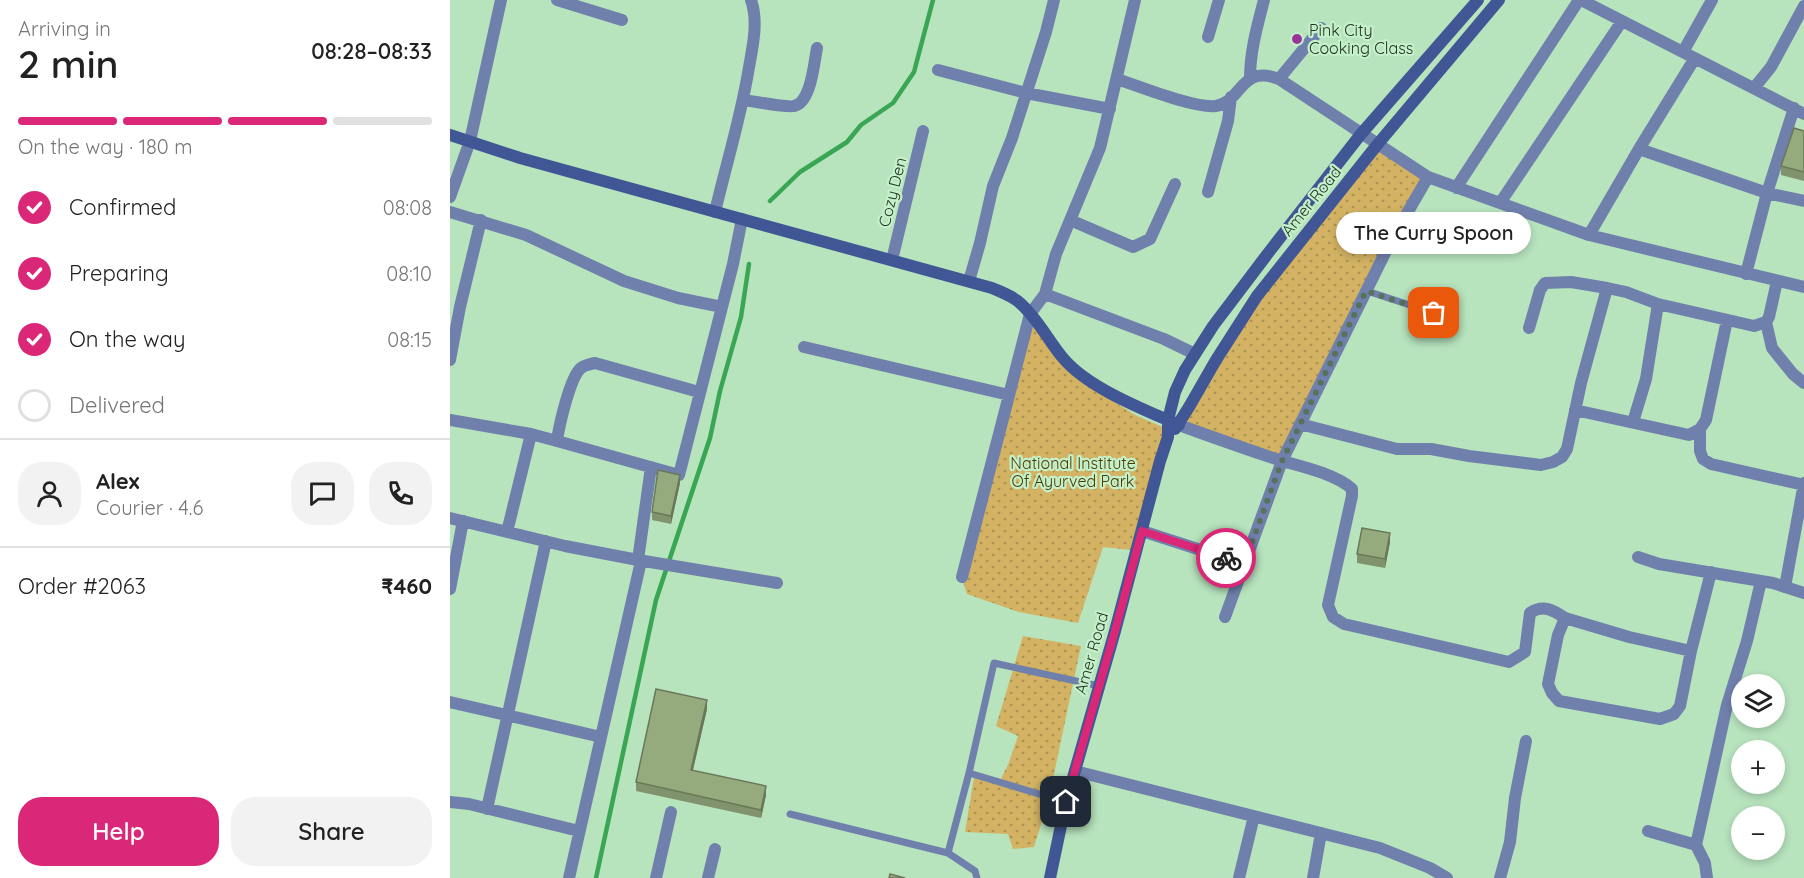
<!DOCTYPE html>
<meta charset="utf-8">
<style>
body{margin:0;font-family:Quicksand,sans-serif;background:#f2f2f2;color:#222;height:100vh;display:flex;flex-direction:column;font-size:22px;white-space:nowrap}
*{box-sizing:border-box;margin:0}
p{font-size:20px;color:#767676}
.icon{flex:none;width:33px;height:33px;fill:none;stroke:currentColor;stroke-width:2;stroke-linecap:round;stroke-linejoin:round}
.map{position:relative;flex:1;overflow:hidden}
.drawer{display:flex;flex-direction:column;background:#fff;width:450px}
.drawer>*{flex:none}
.buttons{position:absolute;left:1281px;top:674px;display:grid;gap:12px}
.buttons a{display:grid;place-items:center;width:54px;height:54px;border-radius:50%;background:#fff;box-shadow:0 3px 9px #0003;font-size:30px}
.pin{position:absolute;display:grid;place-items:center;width:51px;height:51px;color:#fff;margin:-26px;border-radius:12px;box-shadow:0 3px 9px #0006}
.courier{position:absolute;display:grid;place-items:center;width:60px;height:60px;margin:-30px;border:4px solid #db2777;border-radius:50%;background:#fff;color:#222;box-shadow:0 2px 8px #0007}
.bubble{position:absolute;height:42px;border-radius:21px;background:#fff;box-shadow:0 3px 9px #0003;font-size:20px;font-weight:600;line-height:42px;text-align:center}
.head em{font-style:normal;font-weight:600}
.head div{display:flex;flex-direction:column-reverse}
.head{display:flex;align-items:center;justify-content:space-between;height:102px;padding:0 18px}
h1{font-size:39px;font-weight:600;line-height:45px}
.bar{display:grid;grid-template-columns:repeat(4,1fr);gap:9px 6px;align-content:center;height:72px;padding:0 18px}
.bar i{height:8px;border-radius:4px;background:#e0e0e0}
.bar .active{background:#db2777}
.bar p{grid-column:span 4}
.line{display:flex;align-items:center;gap:15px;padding:0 18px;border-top:2px solid #e0e0e0}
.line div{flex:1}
.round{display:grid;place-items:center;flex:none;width:63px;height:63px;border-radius:24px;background:#f2f2f2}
ol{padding:0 18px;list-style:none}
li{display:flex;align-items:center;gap:18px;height:66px}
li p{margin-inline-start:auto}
li .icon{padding:6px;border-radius:50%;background:#db2777;color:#fff;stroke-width:4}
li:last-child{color:#767676}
li i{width:33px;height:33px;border:3px solid #e0e0e0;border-radius:50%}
.action{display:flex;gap:12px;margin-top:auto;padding:12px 18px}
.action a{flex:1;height:69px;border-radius:24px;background:#db2777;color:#fff;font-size:24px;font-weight:600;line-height:69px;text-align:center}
.action a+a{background:#f2f2f2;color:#222}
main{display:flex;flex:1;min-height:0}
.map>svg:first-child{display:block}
</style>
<main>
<section class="drawer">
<div class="head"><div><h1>2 min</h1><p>Arriving in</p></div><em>08:28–08:33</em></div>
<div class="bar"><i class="active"></i><i class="active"></i><i class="active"></i><i></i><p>On the way · 180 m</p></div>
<ol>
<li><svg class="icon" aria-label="check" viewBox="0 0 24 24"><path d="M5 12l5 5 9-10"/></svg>Confirmed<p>08:08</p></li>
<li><svg class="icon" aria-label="check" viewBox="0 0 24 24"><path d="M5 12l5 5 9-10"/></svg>Preparing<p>08:10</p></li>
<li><svg class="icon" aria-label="check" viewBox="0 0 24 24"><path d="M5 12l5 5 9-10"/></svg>On the way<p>08:15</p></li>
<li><i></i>Delivered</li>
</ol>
<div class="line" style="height:108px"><a class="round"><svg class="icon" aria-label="person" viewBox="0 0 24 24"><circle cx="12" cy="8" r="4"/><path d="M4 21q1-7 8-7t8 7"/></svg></a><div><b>Alex</b><p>Courier · 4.6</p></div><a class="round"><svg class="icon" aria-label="chat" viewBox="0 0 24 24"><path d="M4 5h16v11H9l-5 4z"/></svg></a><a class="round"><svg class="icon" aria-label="phone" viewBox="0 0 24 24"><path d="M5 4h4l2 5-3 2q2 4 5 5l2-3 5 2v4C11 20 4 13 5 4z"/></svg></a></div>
<div class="line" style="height:78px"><div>Order #2063</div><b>₹460</b></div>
<div class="action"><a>Help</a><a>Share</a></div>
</section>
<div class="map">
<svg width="1354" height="878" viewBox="0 0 1354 878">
<defs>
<pattern id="park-dots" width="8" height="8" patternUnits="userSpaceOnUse" patternTransform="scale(1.5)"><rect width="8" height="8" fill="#d3b363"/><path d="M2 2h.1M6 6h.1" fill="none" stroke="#ab9251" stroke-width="1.8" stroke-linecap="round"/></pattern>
</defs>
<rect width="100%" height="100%" fill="#b7e3bd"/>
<path fill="url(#park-dots)" d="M929 150 971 177 830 456 740 424 736 419 810 300Z
M583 325 613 366 650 393 687 416 715 428 681 550 653 547 628 623 569 612 517 594 513 582Z
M573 636 631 646 598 802 584 847 563 849 558 834 515 832 524 777 548 784 558 765 568 736 546 726Z"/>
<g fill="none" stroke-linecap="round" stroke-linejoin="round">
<path stroke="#39a654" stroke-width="4.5" d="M320 201 350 172 397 142 411 125 443 103 464 72 483 0
M146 878 206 600 260 438 270 391 291 317 299 264"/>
<path stroke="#7080ac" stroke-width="7" d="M917 291 984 313
M519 773 544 663 649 686
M340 814 498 853 519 773 616 802
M498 853 525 871 527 878"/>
<path stroke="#7080ac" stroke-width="12" d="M107 0 172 20
M1131 0 1354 114
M758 37 769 0
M1233 52 1262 0
M1245 58 1189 149 1317 193 1354 201
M488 70 576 93 660 109
M667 79C688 86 746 109 766 106 792 102 790 64 829 79L978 177 1139 235 1189 149
M800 79C800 51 807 27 814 0
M829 79 871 28
M1304 88 1321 67 1354 6
M293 100C303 101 337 108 344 106 361 103 364 63 367 48
M1006 188 1129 0
M758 192 778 121 781 97
M0 197 20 141 51 0
M1050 203 1172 21
M0 212 76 235 174 281 228 298 272 307
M265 212C276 165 290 120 298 73 302 49 309 23 301 0
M620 220 683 247 700 239 725 184
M1139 235 1354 287
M442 260 473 131
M1296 274 1317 193 1344 108
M519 281 530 243 543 186 562 138 596 32 604 0
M595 294 714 339 745 354
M1316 322 1322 348 1343 374 1354 383
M1079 328 1090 290 1095 283 1121 282 1157 288
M354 347 559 395
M0 360 10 307 31 220
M1125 410 1239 435 1250 429 1256 420 1277 320
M0 420 81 434 107 441C109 426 120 377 131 368 135 365 140 364 145 363L249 392
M1183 422 1196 379 1208 304
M850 424 947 449H981L1019 456 1091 465 1103 462 1112 457 1117 449 1131 383 1157 288 1176 292 1208 304 1304 326 1316 322 1319 317 1327 281
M729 425C762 437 796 449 829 460 850 466 886 474 902 489V496L878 605 883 617 894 624 1059 662 1075 652 1080 613C1093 604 1103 610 1115 618
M1250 429V451L1253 459 1261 464 1354 485
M107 441 229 475 283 264 292 219
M0 518 115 546 188 560 327 583
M692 531 794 564
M57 532 81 434
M1188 557 1209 564 1323 583 1354 593
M188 560 201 467
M512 577 580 314 595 294 606 254 650 148 685 0
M1335 587 1354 483
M0 589 13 521
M775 617 832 461 941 241 978 177
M1241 651 1179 637 1115 618 1108 635 1098 684 1102 693 1109 701 1210 719 1224 714 1230 706 1241 651 1261 572
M0 702 151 737
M625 771 930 848 980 868 997 878
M0 802 19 804 129 831
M37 809 96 541
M1198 831 1246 845
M119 878 191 561
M206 878 221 812
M258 878 265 849
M789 878 804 816
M863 878 871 833
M1050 878 1060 842 1065 798 1076 741
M1257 878 1255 863 1246 845 1277 705 1297 641 1311 581"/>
<path stroke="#415695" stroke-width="12" d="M0 135 70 158 542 288C551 292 563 296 570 303 588 319 598 340 613 358 638 388 693 409 729 425
M725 429 739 407 766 360 807 296 927 145 1049 0
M600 878 616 802 665 631 710 461 718 437V420L725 392 735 370 763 326 819 252 911 134 1028 0"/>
</g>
<path fill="#81936c" d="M1354 131V181L1331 175V166Z
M230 483 221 524 202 520V512Z
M940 542 935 568 907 563V554Z
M257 709 243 770 316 795 311 818 186 791V782Z"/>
<path fill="#697858" d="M230 475V483L221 524V516Z
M940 533V542L935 568V559Z
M257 700V709L241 778V770Z
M316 786V795L311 818V810Z"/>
<path fill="#96ab7d" stroke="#697858" stroke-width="1.5" d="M1344 128 1354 131V172L1331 166Z
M208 470 230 475 221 516 202 512Z
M912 528 940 533 935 559 907 554Z
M206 689 257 700 241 770 316 786 311 810 186 782Z
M440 874 455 878H439Z"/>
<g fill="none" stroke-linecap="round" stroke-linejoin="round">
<path stroke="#57715a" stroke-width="6" stroke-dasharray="0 10.8" d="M776 558 794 564 832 461 916 291 984 313"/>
<path stroke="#db2777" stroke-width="8" d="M616 802 665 631 692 531 776 558"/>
</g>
<circle fill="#9a3499" stroke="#c4f0ca" stroke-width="2" cx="847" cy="39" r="6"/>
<g text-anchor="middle" stroke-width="4.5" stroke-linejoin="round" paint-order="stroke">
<g font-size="16" fill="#233425" stroke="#c4f0ca" text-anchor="start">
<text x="859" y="36">Pink City<tspan x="859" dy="18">Cooking Class</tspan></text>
</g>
<g font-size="16" fill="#233425" stroke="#c4f0ca">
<text transform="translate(442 192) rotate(-76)" y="6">Cozy Den</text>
<text transform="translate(861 201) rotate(-51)" y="6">Amer Road</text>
<text transform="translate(641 653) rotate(-74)" y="6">Amer Road</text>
</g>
<g font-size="16" fill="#4c3900" stroke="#c4f0ca">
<text x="623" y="469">National Institute<tspan x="623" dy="18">Of Ayurved Park</tspan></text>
</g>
</g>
</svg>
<div class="buttons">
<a><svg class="icon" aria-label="layers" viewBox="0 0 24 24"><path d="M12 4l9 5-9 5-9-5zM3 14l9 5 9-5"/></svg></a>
<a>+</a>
<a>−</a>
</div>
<div class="pin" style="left:984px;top:313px;background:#ea580c"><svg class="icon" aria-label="bag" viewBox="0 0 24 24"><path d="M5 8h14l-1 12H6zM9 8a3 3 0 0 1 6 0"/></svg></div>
<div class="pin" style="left:616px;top:802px;background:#1f2937"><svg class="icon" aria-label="home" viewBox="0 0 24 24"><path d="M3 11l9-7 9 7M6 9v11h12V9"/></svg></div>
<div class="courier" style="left:776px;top:558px"><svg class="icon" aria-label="bike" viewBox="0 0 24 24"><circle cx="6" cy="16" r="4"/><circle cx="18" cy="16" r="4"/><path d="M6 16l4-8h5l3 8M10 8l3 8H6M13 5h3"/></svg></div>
<div class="bubble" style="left:886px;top:212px;width:195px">The Curry Spoon</div>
</div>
</main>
